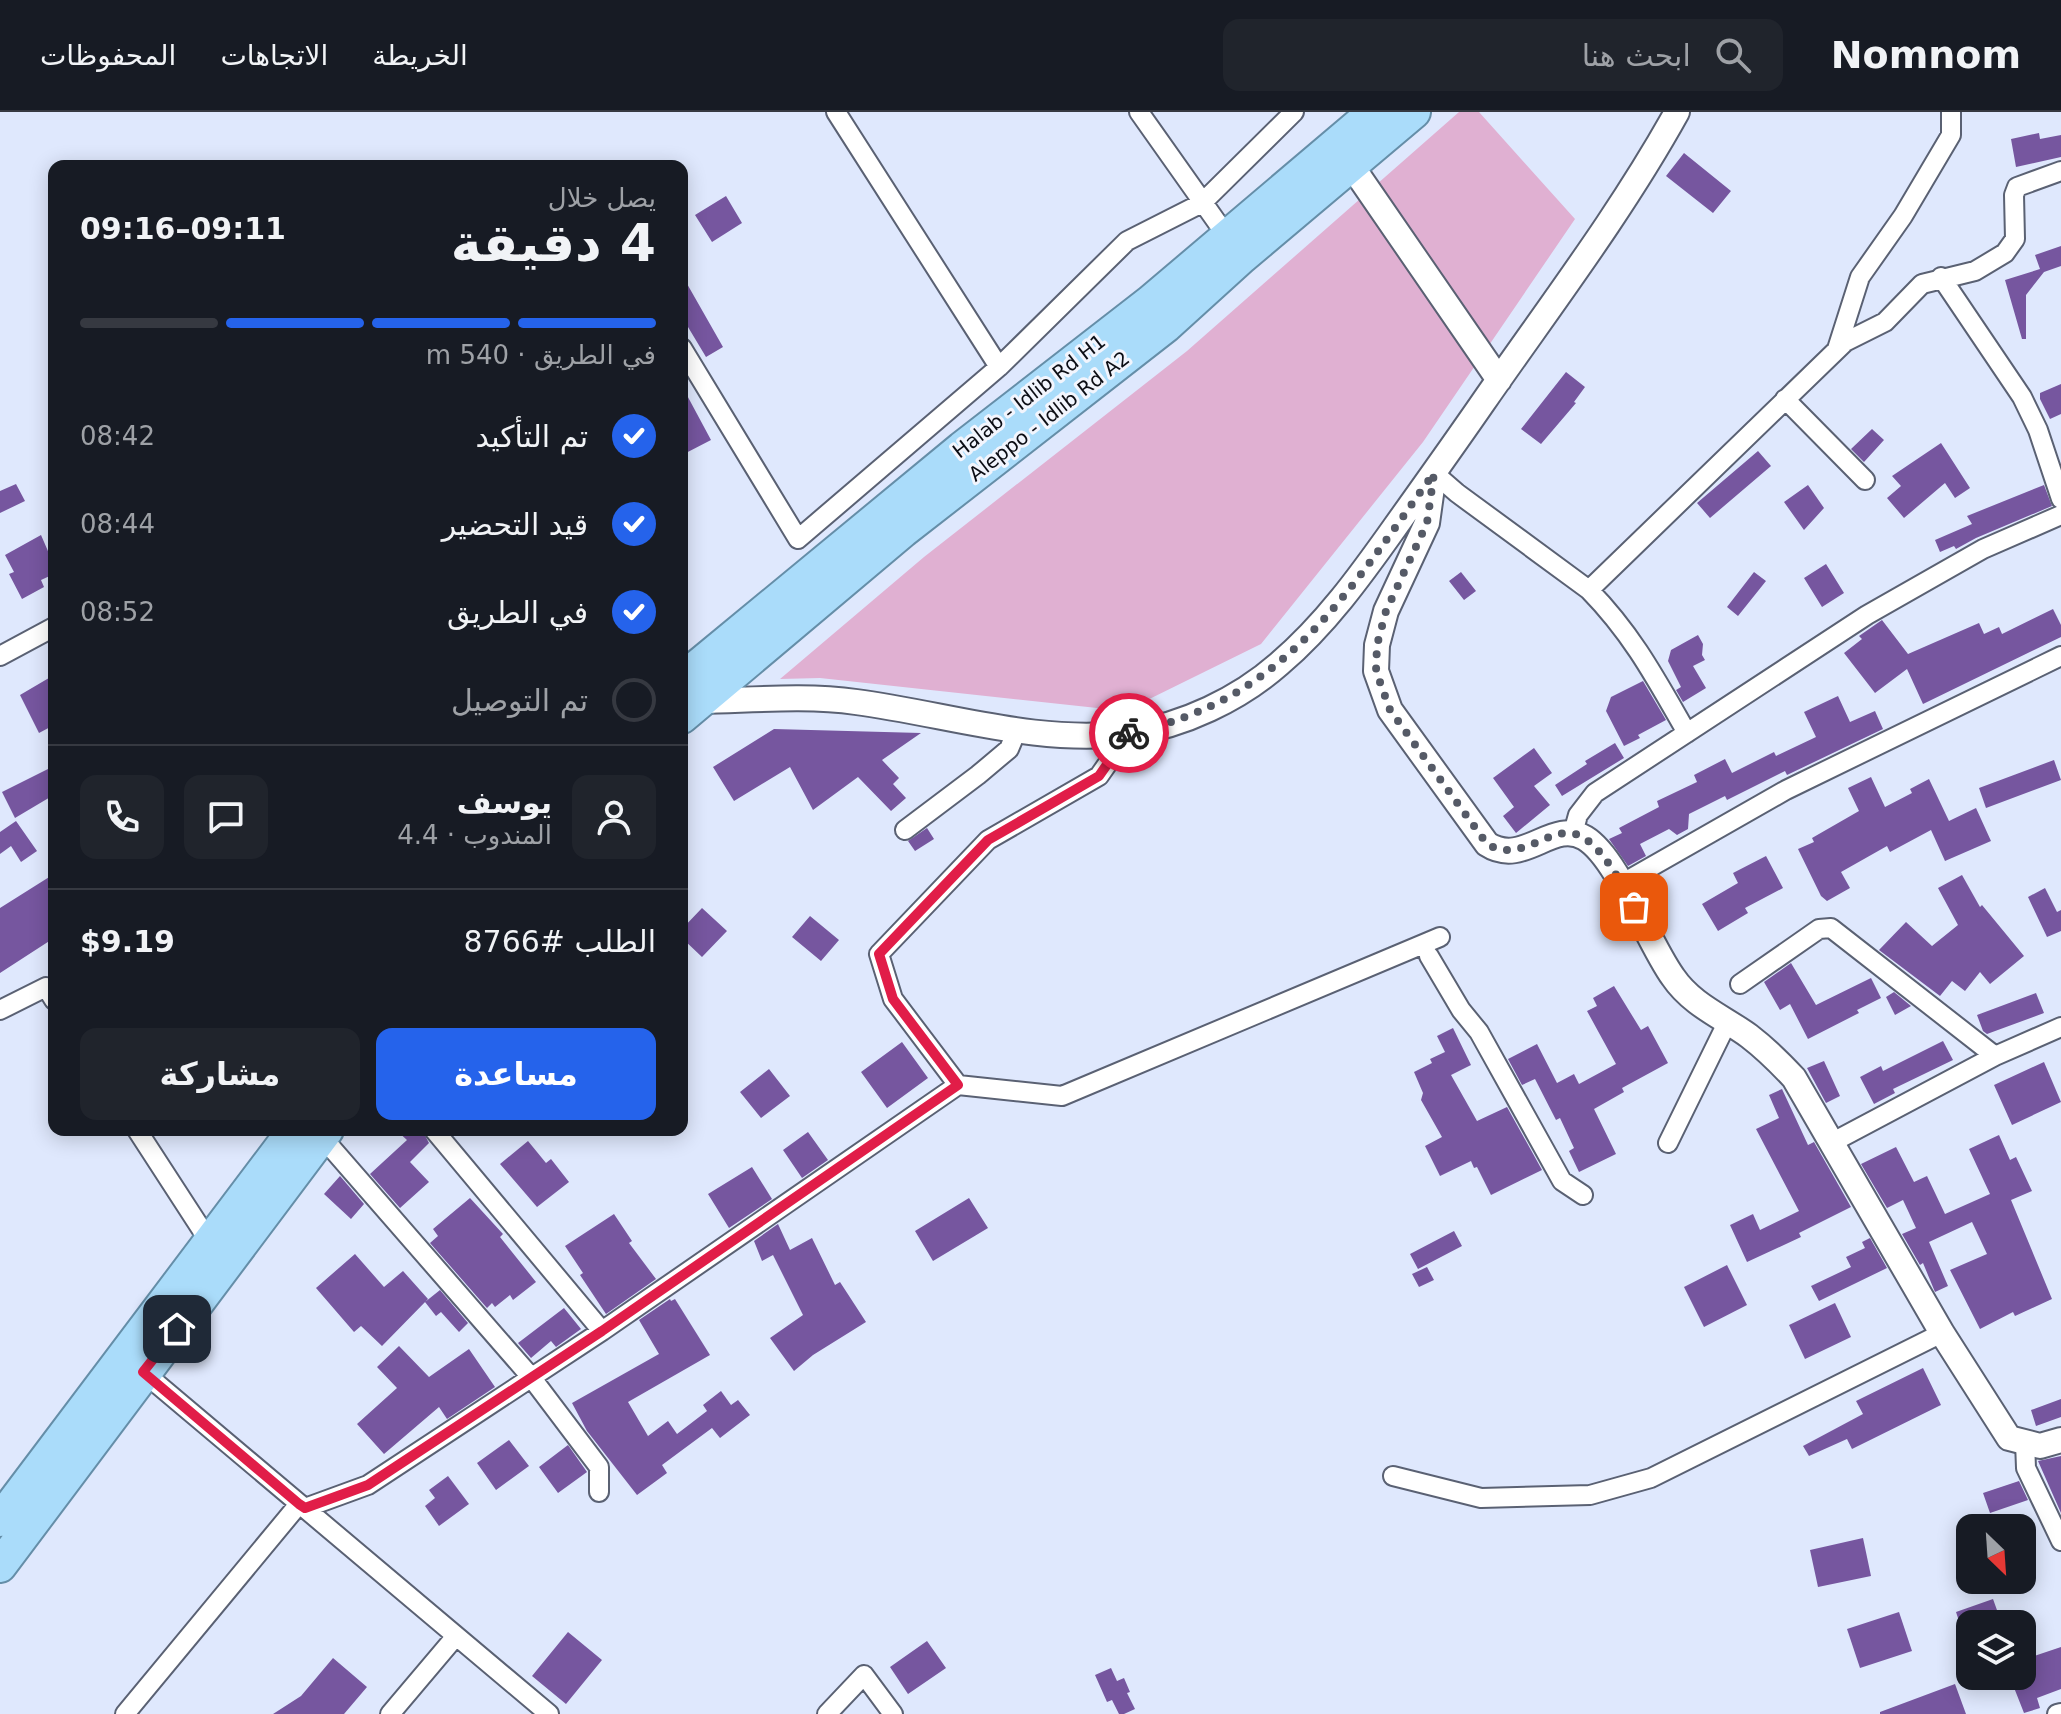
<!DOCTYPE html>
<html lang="ar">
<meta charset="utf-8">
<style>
body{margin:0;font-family:"DejaVu Sans","Noto Naskh Arabic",sans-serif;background:#20242c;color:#f1f3f6;direction:rtl;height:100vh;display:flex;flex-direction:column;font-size:30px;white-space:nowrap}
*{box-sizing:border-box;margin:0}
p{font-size:26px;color:#9ea1a6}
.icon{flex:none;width:44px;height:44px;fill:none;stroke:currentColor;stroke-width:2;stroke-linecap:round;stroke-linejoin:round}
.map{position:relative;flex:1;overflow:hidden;direction:ltr}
.side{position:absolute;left:48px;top:48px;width:640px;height:976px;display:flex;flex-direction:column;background:#171b24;border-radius:16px;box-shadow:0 4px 20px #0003;direction:rtl}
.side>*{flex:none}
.needle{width:52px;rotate:155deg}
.tools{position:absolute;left:1956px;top:1402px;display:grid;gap:16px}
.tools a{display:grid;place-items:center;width:80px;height:80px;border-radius:16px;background:#171b24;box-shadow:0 4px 20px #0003;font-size:40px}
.pin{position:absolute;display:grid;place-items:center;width:68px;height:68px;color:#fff;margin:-34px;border-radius:16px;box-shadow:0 4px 12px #0006}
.courier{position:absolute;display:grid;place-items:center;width:80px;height:80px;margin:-40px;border:6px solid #e11d48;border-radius:50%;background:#fff;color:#222;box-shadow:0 2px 10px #0007}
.summary em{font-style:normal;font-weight:600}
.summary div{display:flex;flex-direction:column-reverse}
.summary{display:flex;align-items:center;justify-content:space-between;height:136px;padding:0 32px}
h1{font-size:52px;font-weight:600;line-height:60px}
.bar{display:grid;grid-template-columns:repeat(4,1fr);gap:12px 8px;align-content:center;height:96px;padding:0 32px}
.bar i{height:10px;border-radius:6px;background:#363941}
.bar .on{background:#2563eb}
.bar p{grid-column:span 4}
.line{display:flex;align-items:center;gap:20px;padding:0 32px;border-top:2px solid #363941}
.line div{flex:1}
.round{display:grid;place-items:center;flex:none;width:84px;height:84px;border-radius:16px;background:#20242c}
ol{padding:0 32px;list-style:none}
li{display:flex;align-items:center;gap:24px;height:88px}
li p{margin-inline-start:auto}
li .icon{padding:8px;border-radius:50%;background:#2563eb;color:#fff;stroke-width:4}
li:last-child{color:#9ea1a6}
li i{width:44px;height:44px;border:4px solid #363941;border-radius:50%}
.cta{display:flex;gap:16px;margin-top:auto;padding:16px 32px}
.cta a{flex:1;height:92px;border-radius:16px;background:#2563eb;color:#fff;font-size:32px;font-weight:600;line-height:92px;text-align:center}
.cta a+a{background:#20242c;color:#f1f3f6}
header{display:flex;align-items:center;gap:48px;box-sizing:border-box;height:112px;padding:0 40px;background:#171b24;border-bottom:2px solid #363941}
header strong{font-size:38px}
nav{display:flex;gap:44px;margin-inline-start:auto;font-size:28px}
.search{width:560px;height:72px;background:#20242c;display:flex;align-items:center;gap:20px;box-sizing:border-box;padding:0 28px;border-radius:16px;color:#9ea1a6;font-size:30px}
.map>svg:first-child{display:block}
</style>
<header>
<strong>Nomnom</strong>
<div class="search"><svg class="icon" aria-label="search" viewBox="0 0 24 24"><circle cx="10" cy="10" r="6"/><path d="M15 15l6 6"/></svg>ابحث هنا</div>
<nav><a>الخريطة</a><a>الاتجاهات</a><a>المحفوظات</a></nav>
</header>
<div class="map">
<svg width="2061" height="1602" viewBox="0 0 2061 1602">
<rect width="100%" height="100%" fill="#dfe8fd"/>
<path fill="#e0b0d2" d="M1459 0H1479L1575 107 1423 330 1261 532 1125 599 820 566 780 567 924 445 1187 239Z"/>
<path fill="#76569f" d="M2039 21 2040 27 2061 23V45L2016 55 2011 27Z
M1684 41 1731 79 1713 101 1666 64Z
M726 84 742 111 712 130 695 103Z
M2061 134V154L2044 160 2026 183V227H2022L2005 168 2040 157 2035 143Z
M682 163 723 235 706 245 682 205Z
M1566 260 1585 275 1574 290 1576 291 1541 332 1521 317Z
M2061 272V302L2050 307 2040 287V281Z
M682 274 711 328 682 343Z
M1872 317 1884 328 1864 350 1851 337Z
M1941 331 1970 376 1955 386 1945 371 1904 406 1887 386 1901 374 1892 364Z
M1758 339 1771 354 1710 406 1697 391Z
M16 372 25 389 0 401V379Z
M1808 373 1824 396 1804 418 1784 390Z
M2044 373 2052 394 1976 426 1956 437 1954 434 1940 440 1935 428 1972 412 1967 404Z
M41 423 54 453V462L41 468 44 475 22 487 9 462 14 460 5 443Z
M1826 452 1844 481 1822 495 1804 466Z
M1461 460 1476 479 1464 488 1449 469Z
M1754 460 1766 469 1738 504 1727 495Z
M2053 497 2061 513V525L1923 592 1907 557 1875 581 1844 541 1862 527 1859 524 1882 508 1908 542 1979 511 1984 522 1999 515 2002 522Z
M1698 523 1703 532 1702 543 1705 548 1693 554 1706 576 1683 590 1676 578 1681 575 1668 549 1671 538Z
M54 563V613L39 621 20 583Z
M1643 569 1666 608 1638 623 1640 626 1624 634 1606 599 1611 585Z
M1838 584 1850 610 1875 599 1883 617 1787 663 1785 659 1727 688 1725 684 1689 702 1688 717 1677 723 1669 717 1640 732 1646 744 1628 754 1609 727 1622 721 1619 716 1659 695 1657 689 1697 670 1694 663 1725 647 1732 661 1774 640 1776 644 1816 625 1804 600Z
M774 617 921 621 882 648 899 666 893 672 906 686 891 699 858 665 813 698 790 655 734 689 713 655Z
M1615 631 1624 646 1562 684 1555 673 1587 652 1585 649Z
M1534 636 1552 661 1534 674 1550 693 1516 721 1503 704 1514 695 1493 666Z
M2054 648 2061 668 1986 696 1979 676Z
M54 654V675L48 677 52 684 15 706 2 680Z
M1871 665 1885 695 1912 681 1910 677 1929 667 1949 709 1976 696 1991 729 1945 749 1931 718 1890 740 1887 734 1841 760 1850 776 1827 789 1821 784 1798 737 1814 730 1812 726 1859 699 1848 676Z
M16 709 37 739 21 750 11 734 0 742V720Z
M927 716 934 727 915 739 908 729Z
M1766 744 1783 776 1745 796 1748 801 1718 819 1702 792 1738 771 1733 761Z
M54 762V826L0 861V796Z
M1962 763 1980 795 1982 793 2024 844 1990 872 1980 860 1965 879 1952 869 1940 884 1879 838 1906 810 1932 834 1958 813 1938 776Z
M2045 776 2057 800 2061 798V819L2047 825 2028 785Z
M702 796 727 819 702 845 682 826V817Z
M810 804 839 828 821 849 792 825Z
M1791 851 1816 893 1871 866 1881 886 1857 898 1859 901 1808 927 1790 892 1780 898 1764 870Z
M1614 874 1641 918 1648 914 1668 951 1622 976 1624 980 1594 997 1616 1042 1579 1060 1569 1039 1574 1036 1560 1006 1556 1008 1535 967 1522 973 1508 947 1537 932 1557 971 1574 962 1579 972 1616 952 1587 899 1597 894 1593 886Z
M1894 880 1911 894 1895 903 1886 885Z
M2036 881 2044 901 1987 922 1983 919 1977 903Z
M1453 916 1471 953 1451 963 1477 1009 1507 995 1542 1058 1491 1083 1477 1055 1474 1056 1471 1049 1440 1064 1425 1034 1442 1025 1421 988 1423 981 1414 960 1432 951 1430 947 1445 940 1437 924Z
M1943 929 1953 948 1893 977 1895 981 1874 992 1860 965 1881 954 1883 959Z
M902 930 928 966 887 996 861 960Z
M1824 949 1840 984 1826 991 1807 956Z
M2044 950 2061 990 2012 1013 1994 973Z
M769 957 790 984 761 1006 740 980Z
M1782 977 1808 1033 1814 1030 1851 1095 1799 1121 1801 1125 1747 1150 1730 1113 1753 1102 1760 1118 1799 1099 1756 1017 1779 1006 1769 983Z
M396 1018H422L429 1031 410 1050 429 1070 400 1096 370 1062 407 1028Z
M808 1020 828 1048 802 1066 783 1038Z
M1999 1023 2010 1048 2016 1045 2032 1079 2011 1088 2052 1187 2015 1204 2013 1200 1980 1217 1950 1158 1987 1142 1972 1110 1929 1130 1948 1174 1935 1180 1923 1151 1920 1153 1902 1122 1916 1116 1903 1088 1887 1096 1861 1052 1896 1035 1914 1070 1927 1064 1945 1102 1990 1082 1969 1037Z
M528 1029 546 1051 551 1047 569 1070 537 1095 500 1052Z
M752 1055 772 1087 729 1116 708 1082Z
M340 1064 364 1092 351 1107 324 1082Z
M470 1086 503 1122 500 1125 536 1170 513 1188 510 1183 495 1195 492 1191 487 1196 430 1131 438 1124 433 1117Z
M969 1086 988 1116 933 1149 915 1119Z
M614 1102 632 1129 629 1131 656 1167 606 1202 580 1163 583 1161 565 1134Z
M778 1112 790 1138 812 1126 835 1173 840 1170 866 1210 813 1243 794 1259 770 1226 803 1203 773 1143 762 1149 754 1129Z
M1454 1119 1462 1134 1418 1157 1410 1142Z
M1870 1126 1887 1156 1819 1189 1811 1174 1851 1155 1846 1145 1865 1136 1862 1130Z
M355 1142 384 1175 403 1159 428 1187 382 1234 361 1214 354 1220 316 1176Z
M1727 1153 1747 1193 1704 1215 1684 1175Z
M1427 1155 1434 1168 1419 1175 1412 1162Z
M440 1178 468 1211 459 1220 441 1200 436 1204 425 1190Z
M670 1187 671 1189 675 1187 710 1243 628 1290 648 1324 668 1309 677 1322 707 1299 703 1293 721 1279 731 1293 738 1288 750 1303 720 1326 712 1316 662 1353 667 1361 637 1383 587 1319 572 1291 659 1242 639 1208Z
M1835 1191 1851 1225 1805 1247 1789 1213Z
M564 1196 581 1217 556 1235 551 1229 531 1246 518 1231Z
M399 1234 429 1265 469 1237 495 1275 447 1307 439 1295 384 1342 357 1312 397 1276 377 1255Z
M1923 1256 1941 1293 1852 1337 1847 1327 1809 1344 1803 1334 1863 1302 1856 1289Z
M2061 1287V1305L2036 1314 2031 1298Z
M509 1328 529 1354 496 1378 477 1351Z
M568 1333 587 1360 558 1381 539 1355Z
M2061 1344V1401L2038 1349Z
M448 1364 469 1392 439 1414 425 1394 435 1386 429 1378Z
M2019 1369 2028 1388 1990 1401 1983 1381Z
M1863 1426 1871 1464 1818 1475 1810 1438Z
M1993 1487 2002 1512H1960L1956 1500Z
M1899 1500 1912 1539 1860 1556 1847 1517Z
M568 1520 602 1548 566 1592 532 1564Z
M927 1529 946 1556 908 1582 890 1555Z
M2061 1535V1577L2037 1586 2040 1596 2024 1601 2011 1568 2022 1564V1548Z
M333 1546 367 1575 344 1602H273L301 1584Z
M1111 1556 1117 1569 1124 1566 1130 1580 1127 1581 1135 1597 1124 1602H1119L1112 1588 1107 1590 1095 1563Z
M1955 1572 1966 1602H1880V1600Z"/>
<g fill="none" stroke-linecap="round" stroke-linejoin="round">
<defs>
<path id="minor" d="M836 0 999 255
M1139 0 1226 123
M1941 165 2022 285 2038 318 2061 387
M682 236 798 427 999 255 1127 129 1202 91 1294 0
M1837 237 1860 165 1903 104 1951 23V0
M1785 287 1865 368
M1434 361 1457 381 1589 478C1633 523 1656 567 1687 621
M1589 478 1845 230 1885 210 1922 172 1975 159 2005 141 2015 127 2014 83 2017 75 2061 59
M0 544 54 515
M1129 621 1099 664 988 728 879 842 893 887 958 973 1062 984 1440 825
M905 718 978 663 1009 637 1017 618
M1573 721 1578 703 1595 681 1867 503 1983 437 2061 403
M1621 772 1786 678 2061 544
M1429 844 1461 898 1479 920 1562 1069 1583 1083
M1740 872 1819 817 1831 816 1995 944
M0 898 46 875 54 888
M137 1018 209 1129
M434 1018 602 1219
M322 1025 531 1265 599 1355V1380
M1668 1031 1727 911
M1831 1031 1995 944 2061 915
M143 1260 549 1602
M2025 1330 2026 1356 2061 1429
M1393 1364 1481 1386 1590 1383 1651 1366 1942 1221
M305 1396 368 1373 602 1219 958 973
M125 1602 299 1392
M390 1602 456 1524
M827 1602 864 1563 893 1602
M2057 1602 2061 1601"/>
<path id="tertiary" d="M1351 53 1499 268
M1434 361 1427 411 1386 499 1377 533 1376 559 1390 598 1487 732C1524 756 1552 706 1585 726 1618 746 1648 831 1673 865 1692 893 1723 905 1749 924 1766 937 1780 951 1794 966L1942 1221 2009 1326 2040 1334 2061 1328
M702 589C753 588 806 583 856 590 947 602 1037 633 1130 621 1183 614 1239 587 1279 552 1325 513 1361 463 1395 415 1425 373 1455 331 1484 289 1550 194 1621 101 1677 0"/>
<path id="trunk" d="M682 567 962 336 1150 190 1374 0
M682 605 903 419 1166 214 1242 145 1414 0
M0 1408 294 1018
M0 1454 327 1018"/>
</defs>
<use href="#minor" stroke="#5a6173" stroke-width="22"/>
<use href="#tertiary" stroke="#5a6173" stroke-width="28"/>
<use href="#trunk" stroke="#658ea8" stroke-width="36"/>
<use href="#minor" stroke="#fff" stroke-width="18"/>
<use href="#tertiary" stroke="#fff" stroke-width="24"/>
<use href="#trunk" stroke="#aadcfa" stroke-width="32"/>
</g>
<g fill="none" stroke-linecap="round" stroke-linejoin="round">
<path stroke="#555a66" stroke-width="8" stroke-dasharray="0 14.4" d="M1129 621C1285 589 1347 482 1434 361L1427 411 1386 499 1377 533 1376 559 1390 598 1487 732C1524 755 1556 703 1587 728 1608 744 1622 773 1634 795"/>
<path stroke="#e11d48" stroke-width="10" d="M177 1217 143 1260 299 1392 305 1396 368 1373 602 1219 958 973 893 887 879 842 988 728 1099 664 1129 621"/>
</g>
<g text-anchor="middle" stroke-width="6" stroke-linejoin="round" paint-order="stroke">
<g font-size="20" fill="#0b0d14" stroke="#f2f5fd">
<text transform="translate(1029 284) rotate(-38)" y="7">Halab - Idlib Rd H1</text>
<text transform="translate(1049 304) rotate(-38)" y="7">Aleppo - Idlib Rd A2</text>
</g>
</g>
</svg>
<div class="tools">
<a><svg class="needle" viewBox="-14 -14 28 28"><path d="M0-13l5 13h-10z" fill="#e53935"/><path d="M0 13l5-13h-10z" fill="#9ea1a6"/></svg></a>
<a><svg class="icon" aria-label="layers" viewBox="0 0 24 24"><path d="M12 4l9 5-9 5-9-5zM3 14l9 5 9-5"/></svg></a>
</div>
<div class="pin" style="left:1634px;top:795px;background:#ea580c"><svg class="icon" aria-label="bag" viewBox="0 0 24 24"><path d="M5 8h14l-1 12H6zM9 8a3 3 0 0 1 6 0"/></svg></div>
<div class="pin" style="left:177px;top:1217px;background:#1f2937"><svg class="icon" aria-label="home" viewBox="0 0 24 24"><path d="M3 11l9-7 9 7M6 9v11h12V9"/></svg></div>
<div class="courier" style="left:1129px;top:621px"><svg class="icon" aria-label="bike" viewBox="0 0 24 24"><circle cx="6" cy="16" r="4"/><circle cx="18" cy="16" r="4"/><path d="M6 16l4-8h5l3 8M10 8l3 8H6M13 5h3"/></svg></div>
<section class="side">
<div class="summary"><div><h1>4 دقيقة</h1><p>يصل خلال</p></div><em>09:11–09:16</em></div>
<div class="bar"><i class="on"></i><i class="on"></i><i class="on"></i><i></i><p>في الطريق · 540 m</p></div>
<ol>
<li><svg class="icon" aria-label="check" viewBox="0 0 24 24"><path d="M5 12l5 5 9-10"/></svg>تم التأكيد<p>08:42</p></li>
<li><svg class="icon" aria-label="check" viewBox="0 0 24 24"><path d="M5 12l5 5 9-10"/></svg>قيد التحضير<p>08:44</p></li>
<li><svg class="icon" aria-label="check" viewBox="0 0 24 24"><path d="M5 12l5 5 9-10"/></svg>في الطريق<p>08:52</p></li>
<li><i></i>تم التوصيل</li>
</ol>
<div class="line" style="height:144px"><a class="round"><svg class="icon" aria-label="person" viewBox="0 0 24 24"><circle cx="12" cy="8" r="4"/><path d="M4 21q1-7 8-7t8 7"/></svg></a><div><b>يوسف</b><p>المندوب · 4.4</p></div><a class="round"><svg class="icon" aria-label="chat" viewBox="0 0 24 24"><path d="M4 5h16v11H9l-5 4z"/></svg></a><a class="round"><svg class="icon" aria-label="phone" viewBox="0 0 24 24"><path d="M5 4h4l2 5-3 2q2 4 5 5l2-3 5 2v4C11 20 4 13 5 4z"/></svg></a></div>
<div class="line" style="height:104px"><div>الطلب #8766</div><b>$9.19</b></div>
<div class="cta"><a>مساعدة</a><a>مشاركة</a></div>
</section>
</div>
